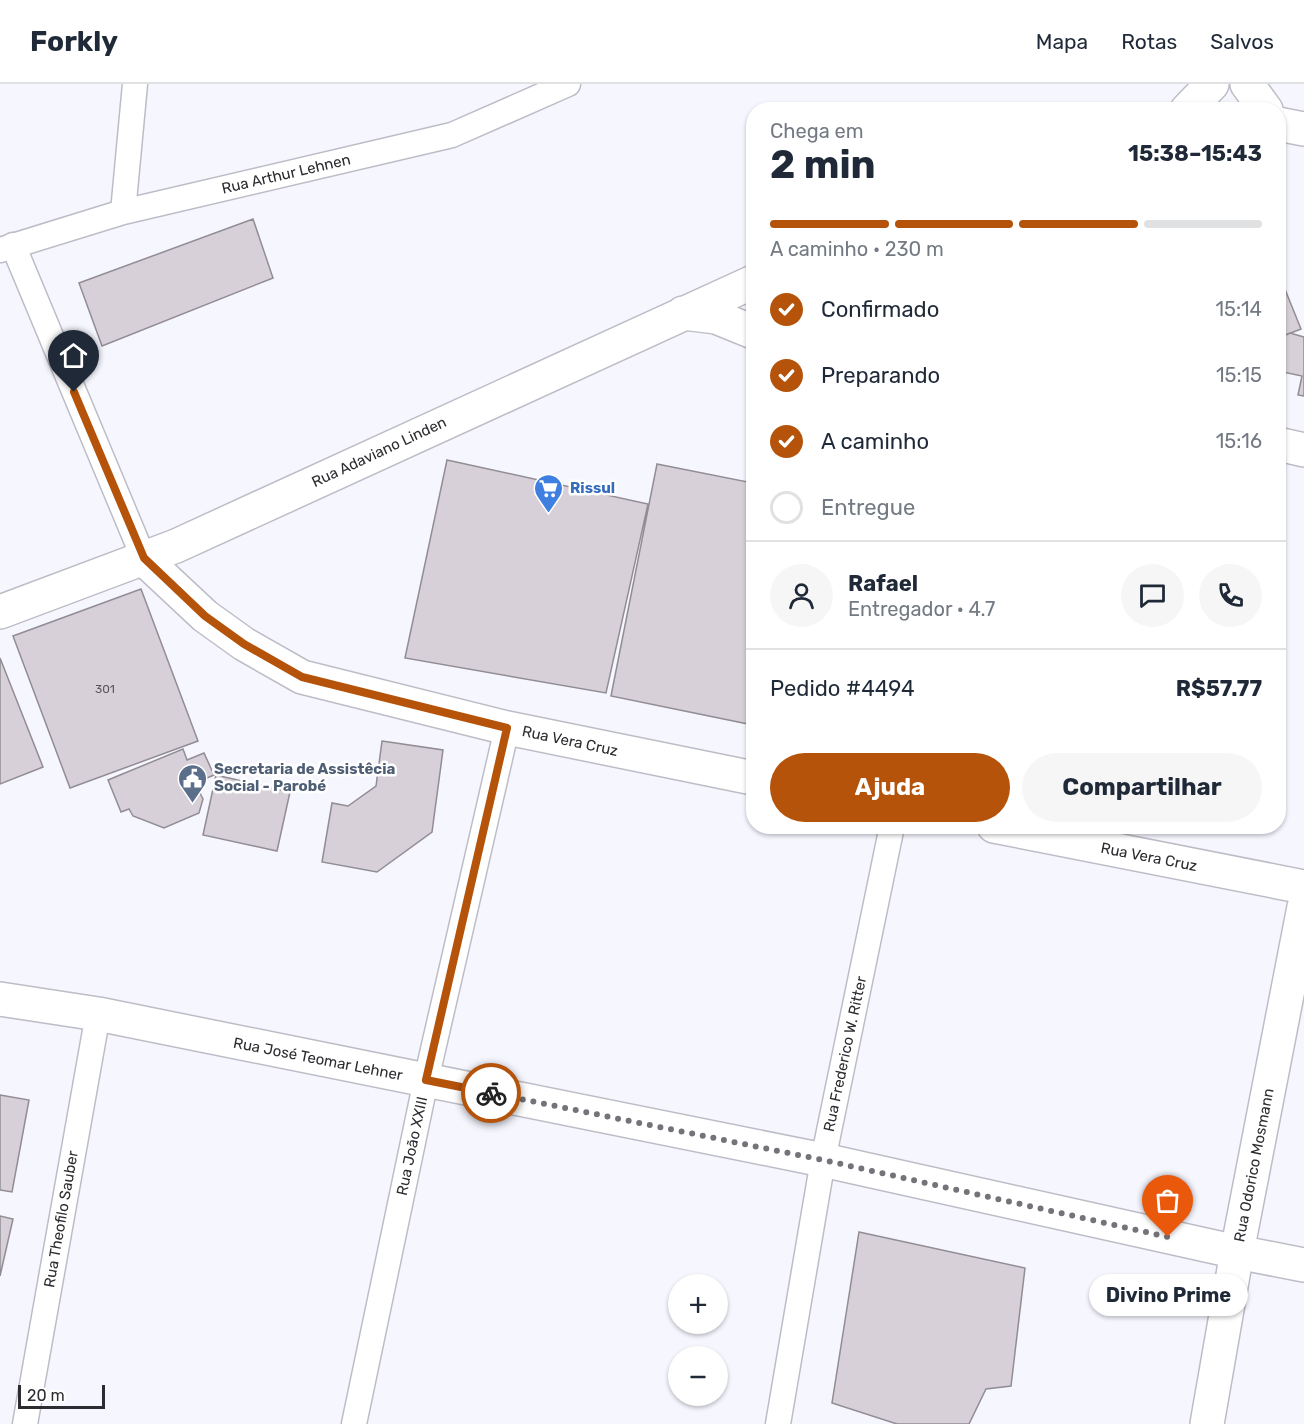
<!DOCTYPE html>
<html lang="pt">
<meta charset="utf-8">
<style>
body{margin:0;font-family:Rubik,sans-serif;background:#f6f6f7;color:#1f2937;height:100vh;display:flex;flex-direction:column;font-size:22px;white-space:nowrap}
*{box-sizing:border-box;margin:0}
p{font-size:20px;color:#747a83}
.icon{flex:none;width:33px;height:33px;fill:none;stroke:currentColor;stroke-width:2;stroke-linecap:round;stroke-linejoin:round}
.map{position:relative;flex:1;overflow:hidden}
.side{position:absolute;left:746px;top:18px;width:540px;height:732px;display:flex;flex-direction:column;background:#fff;border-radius:24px;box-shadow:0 2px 4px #0004}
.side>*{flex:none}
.buttons{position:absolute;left:668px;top:1190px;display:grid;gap:12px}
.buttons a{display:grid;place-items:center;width:60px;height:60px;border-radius:50%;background:#fff;box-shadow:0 2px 4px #0004;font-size:30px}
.scale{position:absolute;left:18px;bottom:15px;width:87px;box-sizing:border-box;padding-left:6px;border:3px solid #2d2d31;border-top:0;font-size:16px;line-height:21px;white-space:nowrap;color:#2d2d31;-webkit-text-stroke:4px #fff;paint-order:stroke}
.pin{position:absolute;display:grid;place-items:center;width:51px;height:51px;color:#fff;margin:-62px -26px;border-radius:50% 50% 50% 0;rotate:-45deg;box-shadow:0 0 6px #0007}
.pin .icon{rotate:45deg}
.courier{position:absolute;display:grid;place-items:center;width:60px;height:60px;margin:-30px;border:4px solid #b45309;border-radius:50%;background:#fff;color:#222;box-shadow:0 2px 8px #0007}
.bubble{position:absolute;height:42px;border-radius:21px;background:#fff;box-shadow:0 2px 4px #0004;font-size:20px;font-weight:700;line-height:42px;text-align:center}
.head em{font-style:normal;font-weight:700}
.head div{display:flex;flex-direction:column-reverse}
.head{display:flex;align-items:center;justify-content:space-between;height:102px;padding:0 24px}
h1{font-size:39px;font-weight:700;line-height:45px}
.bar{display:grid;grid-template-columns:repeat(4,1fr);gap:9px 6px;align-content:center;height:72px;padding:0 24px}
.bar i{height:8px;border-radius:4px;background:#e0e1e3}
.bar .selected{background:#b45309}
.bar p{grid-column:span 4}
.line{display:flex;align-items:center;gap:15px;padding:0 24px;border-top:2px solid #e0e1e3}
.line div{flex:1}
.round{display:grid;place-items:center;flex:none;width:63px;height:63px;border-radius:32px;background:#f6f6f7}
ol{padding:0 24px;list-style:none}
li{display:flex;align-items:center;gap:18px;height:66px}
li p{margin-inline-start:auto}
li .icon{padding:6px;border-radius:50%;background:#b45309;color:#fff;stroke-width:4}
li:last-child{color:#747a83}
li i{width:33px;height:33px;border:3px solid #e0e1e3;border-radius:50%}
.primary-button{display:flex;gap:12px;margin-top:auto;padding:12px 24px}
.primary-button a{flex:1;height:69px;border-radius:36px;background:#b45309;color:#fff;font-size:24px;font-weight:700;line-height:69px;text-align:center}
.primary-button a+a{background:#f6f6f7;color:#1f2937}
header{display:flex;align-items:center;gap:36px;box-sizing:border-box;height:84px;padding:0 30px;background:#fff;border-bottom:2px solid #e0e1e3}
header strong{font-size:28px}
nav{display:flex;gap:33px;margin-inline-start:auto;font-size:21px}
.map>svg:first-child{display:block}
</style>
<header>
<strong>Forkly</strong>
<nav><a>Mapa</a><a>Rotas</a><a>Salvos</a></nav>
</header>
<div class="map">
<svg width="1304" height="1340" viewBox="0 0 1304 1340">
<rect width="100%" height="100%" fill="#f6f6ff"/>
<path fill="#d7d0d8" stroke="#928c93" stroke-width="1.5" d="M253 135 273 194 102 262 79 199Z
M1278 193H1280L1301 245 1278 254Z
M1290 249 1304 253V312L1298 311 1302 292 1278 287V254Z
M447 376 648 420 606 609 405 574Z
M657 380 753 399V641L611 612Z
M141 505 198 657 70 704 13 552Z
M0 574 43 683 0 700Z
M382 657 443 666 432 748 377 788 322 778 332 719 348 722 376 702Z
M183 665 187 676 204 669 214 691 195 699 203 715 199 729 164 744 133 732 129 725 121 728 108 696Z
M216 691 290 708 277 767 203 751Z
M0 1011 29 1016 12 1108 0 1106Z
M0 1132 13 1135 0 1192Z
M859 1148 1025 1184 1011 1302 986 1305 969 1340H897L832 1319Z"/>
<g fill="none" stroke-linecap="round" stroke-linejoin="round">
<defs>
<path id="street" d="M123 128 135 0
M13 161 144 475
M0 166 123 128 452 51 568 0
M25 1340 98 930
M354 1340 426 996 507 644
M778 1340 823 1076 892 742"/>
<path id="secondary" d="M1247 0 1266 26
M1187 26 1212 0
M1278 40 1304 45
M683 229 716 233 753 248
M1278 360 1304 366
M144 475 205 532 244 560 302 593 507 644 753 694
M0 528 176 462 753 198
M994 742 1304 803
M0 915 98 930 823 1076 1237 1168 1304 1181
M1207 1340 1237 1168 1304 823"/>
</defs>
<use href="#street" stroke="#bebdc7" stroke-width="27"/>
<use href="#secondary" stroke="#bebdc7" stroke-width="36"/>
<use href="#street" stroke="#fff" stroke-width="24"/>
<use href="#secondary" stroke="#fff" stroke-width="33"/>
</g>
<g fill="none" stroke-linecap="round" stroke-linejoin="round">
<path stroke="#737379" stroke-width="6" stroke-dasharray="0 10.8" d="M491 1009 823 1076 1168 1153"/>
<path stroke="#b45309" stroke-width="8" d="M74 308 144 474 205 532 244 560 302 593 507 644 426 996 491 1009"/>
</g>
<defs>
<symbol id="supermarket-pin" viewBox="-11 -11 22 30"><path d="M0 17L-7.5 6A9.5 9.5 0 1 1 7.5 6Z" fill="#3f7fe0" stroke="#fff"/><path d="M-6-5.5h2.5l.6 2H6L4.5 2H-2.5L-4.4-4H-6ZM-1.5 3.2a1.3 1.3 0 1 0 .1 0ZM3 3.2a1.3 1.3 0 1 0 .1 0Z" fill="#fff"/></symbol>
<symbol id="civic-pin" viewBox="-11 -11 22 30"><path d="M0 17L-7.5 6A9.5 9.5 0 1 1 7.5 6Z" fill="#5c6f8a" stroke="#fff"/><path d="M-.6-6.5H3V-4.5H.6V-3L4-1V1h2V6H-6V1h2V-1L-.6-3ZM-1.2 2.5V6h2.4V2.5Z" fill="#fff"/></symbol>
</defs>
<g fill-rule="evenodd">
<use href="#supermarket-pin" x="532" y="388" width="33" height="45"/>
<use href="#civic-pin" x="176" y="678" width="33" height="45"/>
</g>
<g text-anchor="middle" stroke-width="5" stroke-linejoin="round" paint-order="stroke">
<g font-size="12" fill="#58565b">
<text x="105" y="609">301</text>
</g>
<g font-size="15" fill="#2d2d31" stroke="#fff">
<text transform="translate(286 90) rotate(-13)" y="5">Rua Arthur Lehnen</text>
<text transform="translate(379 368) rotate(-25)" y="5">Rua Adaviano Linden</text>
<text transform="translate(570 657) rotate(12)" y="5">Rua Vera Cruz</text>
<text transform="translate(1149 773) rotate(11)" y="5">Rua Vera Cruz</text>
<text transform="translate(845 970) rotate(-78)" y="5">Rua Frederico W. Ritter</text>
<text transform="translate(318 975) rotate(11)" y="5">Rua José Teomar Lehner</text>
<text transform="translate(412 1062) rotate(-78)" y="5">Rua João XXIII</text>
<text transform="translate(1254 1081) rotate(-79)" y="5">Rua Odorico Mosmann</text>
<text transform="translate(61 1135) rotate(-80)" y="5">Rua Theofilo Sauber</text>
</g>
<g font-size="15" font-weight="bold" fill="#366cbe" stroke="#fff" text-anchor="start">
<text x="570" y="409">Rissul</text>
</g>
<g font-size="15" font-weight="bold" fill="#4e5e75" stroke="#fff" text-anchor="start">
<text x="214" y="690">Secretaria de Assistêcia<tspan x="214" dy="17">Social - Parobé</tspan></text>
</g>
</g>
</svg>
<div class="buttons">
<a>+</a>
<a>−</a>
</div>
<div class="scale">20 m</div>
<div class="pin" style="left:1168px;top:1153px;background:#ea580c"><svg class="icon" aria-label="bag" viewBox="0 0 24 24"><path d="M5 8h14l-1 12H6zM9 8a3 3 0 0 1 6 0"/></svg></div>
<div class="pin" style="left:74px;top:308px;background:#1f2937"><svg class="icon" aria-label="home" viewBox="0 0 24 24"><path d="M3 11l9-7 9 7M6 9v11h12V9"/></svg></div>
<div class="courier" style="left:491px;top:1009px"><svg class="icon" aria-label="bike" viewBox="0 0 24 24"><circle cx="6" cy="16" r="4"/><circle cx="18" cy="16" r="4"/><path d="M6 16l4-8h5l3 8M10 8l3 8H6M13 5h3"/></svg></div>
<div class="bubble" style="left:1089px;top:1190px;width:159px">Divino Prime</div>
<section class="side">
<div class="head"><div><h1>2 min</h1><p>Chega em</p></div><em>15:38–15:43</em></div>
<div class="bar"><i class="selected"></i><i class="selected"></i><i class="selected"></i><i></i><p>A caminho · 230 m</p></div>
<ol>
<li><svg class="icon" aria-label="check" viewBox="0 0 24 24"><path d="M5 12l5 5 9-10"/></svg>Confirmado<p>15:14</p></li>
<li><svg class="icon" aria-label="check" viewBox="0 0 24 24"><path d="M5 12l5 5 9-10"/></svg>Preparando<p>15:15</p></li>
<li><svg class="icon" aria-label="check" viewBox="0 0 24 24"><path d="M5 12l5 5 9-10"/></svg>A caminho<p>15:16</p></li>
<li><i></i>Entregue</li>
</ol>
<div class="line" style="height:108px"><a class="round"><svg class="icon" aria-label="person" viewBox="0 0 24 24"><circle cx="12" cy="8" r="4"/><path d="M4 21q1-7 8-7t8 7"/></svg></a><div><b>Rafael</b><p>Entregador · 4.7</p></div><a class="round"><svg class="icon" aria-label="chat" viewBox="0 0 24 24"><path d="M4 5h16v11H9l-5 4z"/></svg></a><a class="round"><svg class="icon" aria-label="phone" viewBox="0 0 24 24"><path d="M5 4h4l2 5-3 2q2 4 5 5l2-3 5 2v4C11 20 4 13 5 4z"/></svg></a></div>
<div class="line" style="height:78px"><div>Pedido #4494</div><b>R$57.77</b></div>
<div class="primary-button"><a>Ajuda</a><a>Compartilhar</a></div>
</section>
</div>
